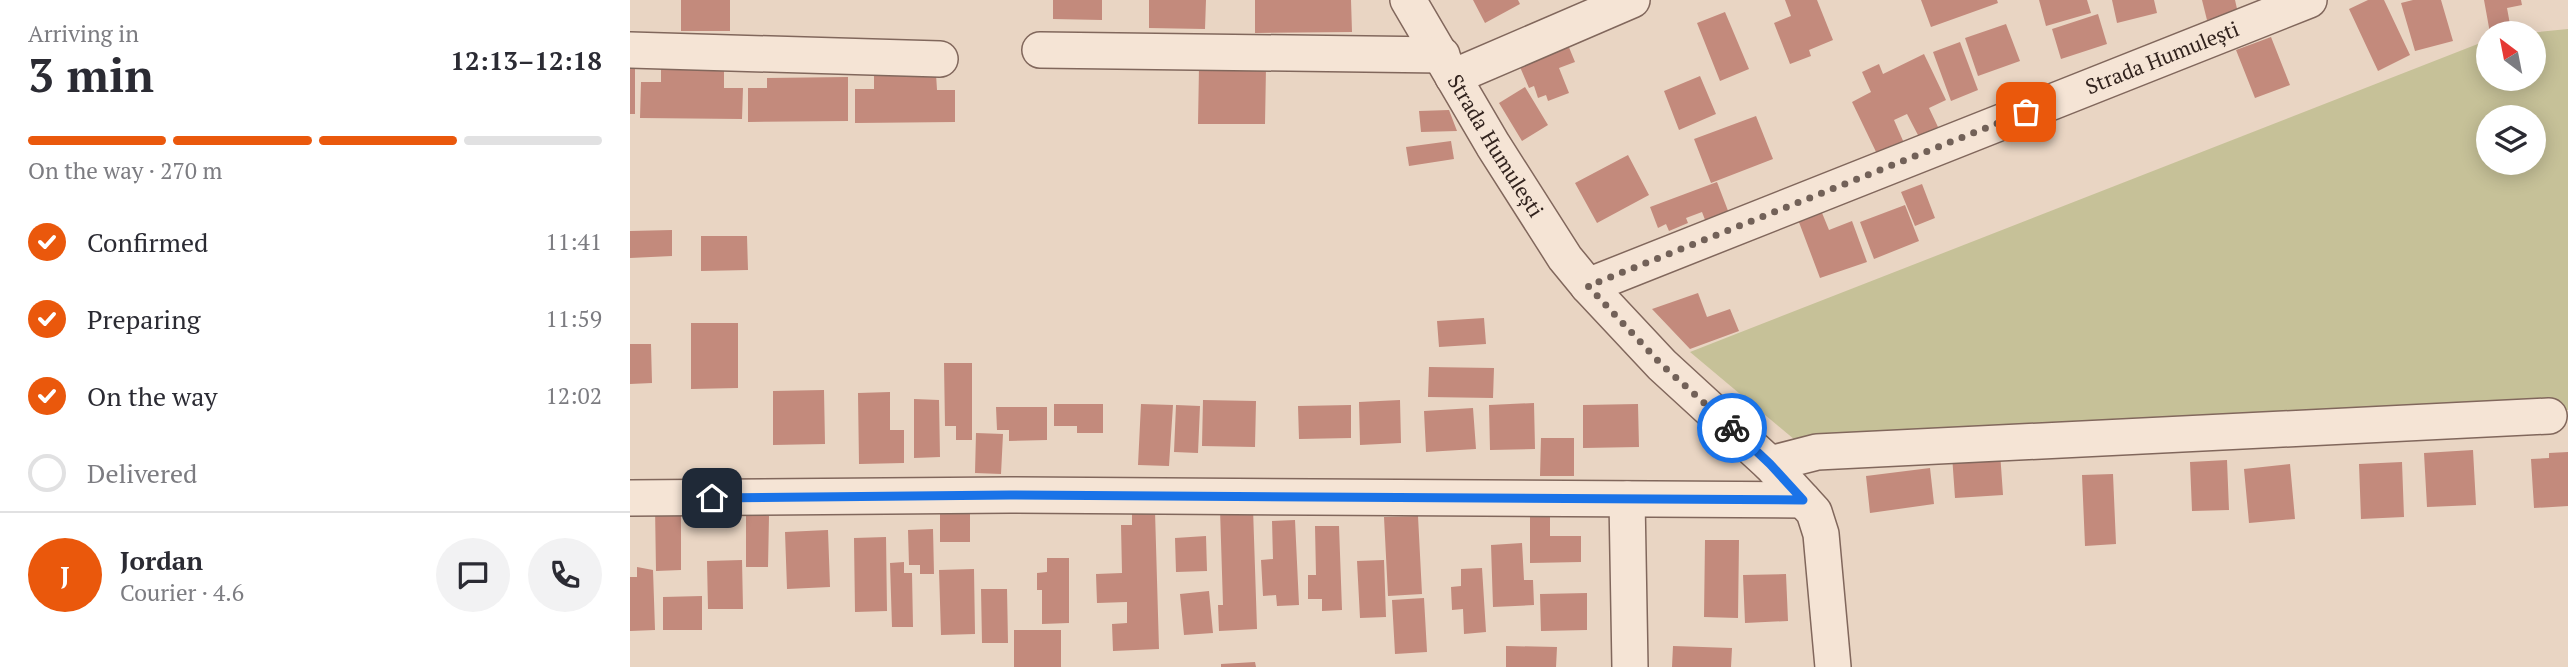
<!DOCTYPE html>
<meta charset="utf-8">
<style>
body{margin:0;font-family:"PT Serif",serif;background:#f2f2f3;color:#2b2b33;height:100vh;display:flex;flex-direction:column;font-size:26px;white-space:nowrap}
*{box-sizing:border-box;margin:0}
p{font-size:23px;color:#7c7c81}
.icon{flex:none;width:38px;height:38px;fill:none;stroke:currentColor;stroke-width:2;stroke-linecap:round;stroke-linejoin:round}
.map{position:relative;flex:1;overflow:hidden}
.panel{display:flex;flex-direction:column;background:#fff;width:630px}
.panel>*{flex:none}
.needle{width:46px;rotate:328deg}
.controls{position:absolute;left:1846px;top:21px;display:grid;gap:14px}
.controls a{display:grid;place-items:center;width:70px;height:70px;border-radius:50%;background:#fff;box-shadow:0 4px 18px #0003;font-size:35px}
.pin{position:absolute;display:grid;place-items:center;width:60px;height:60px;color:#fff;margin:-30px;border-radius:14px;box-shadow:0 4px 10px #0006}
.courier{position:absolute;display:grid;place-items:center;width:70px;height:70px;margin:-35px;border:5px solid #1a73e8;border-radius:50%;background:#fff;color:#222;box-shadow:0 2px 9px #0007}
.head em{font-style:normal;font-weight:800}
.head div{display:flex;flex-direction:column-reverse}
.head{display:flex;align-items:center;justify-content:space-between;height:119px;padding:0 28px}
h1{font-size:46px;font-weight:800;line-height:52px}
.bar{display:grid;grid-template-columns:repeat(4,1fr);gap:10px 7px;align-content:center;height:84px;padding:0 28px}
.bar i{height:9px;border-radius:5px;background:#e1e1e2}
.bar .selected{background:#ea580c}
.bar p{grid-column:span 4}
.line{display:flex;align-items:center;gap:18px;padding:0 28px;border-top:2px solid #e1e1e2}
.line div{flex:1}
.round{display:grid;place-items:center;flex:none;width:74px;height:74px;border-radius:37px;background:#f2f2f3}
ol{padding:0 28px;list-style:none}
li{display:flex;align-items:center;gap:21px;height:77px}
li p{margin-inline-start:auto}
li .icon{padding:7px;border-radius:50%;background:#ea580c;color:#fff;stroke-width:4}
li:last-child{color:#7c7c81}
li i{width:38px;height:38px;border:4px solid #e1e1e2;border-radius:50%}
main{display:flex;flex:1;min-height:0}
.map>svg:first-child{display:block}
</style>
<main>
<section class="panel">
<div class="head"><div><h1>3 min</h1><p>Arriving in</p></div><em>12:13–12:18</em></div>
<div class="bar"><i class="selected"></i><i class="selected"></i><i class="selected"></i><i></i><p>On the way · 270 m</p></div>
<ol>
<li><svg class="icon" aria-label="check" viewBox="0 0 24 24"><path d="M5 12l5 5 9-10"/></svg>Confirmed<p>11:41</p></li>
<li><svg class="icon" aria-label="check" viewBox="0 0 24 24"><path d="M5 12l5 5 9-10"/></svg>Preparing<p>11:59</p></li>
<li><svg class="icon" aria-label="check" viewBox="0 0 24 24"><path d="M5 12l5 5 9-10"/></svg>On the way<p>12:02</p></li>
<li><i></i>Delivered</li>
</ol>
<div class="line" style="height:126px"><b class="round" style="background:#ea580c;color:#fff">J</b><div><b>Jordan</b><p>Courier · 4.6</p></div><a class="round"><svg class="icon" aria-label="chat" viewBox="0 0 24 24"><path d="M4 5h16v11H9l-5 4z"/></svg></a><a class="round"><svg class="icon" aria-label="phone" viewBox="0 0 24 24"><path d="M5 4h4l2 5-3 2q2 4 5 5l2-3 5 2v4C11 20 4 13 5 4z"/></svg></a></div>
</section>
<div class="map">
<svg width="1938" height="667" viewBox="0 0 1938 667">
<rect width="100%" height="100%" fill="#e9d5c3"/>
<path fill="#c6c198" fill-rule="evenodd" d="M1938 29V410L1171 445 1060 352 1858 40V79H1904V33H1899ZM1858 117H1904V163H1858Z"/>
<path fill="#c38a7c" d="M51 0H100V31H51Z
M423 0H472V20L423 19Z
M519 0H576L575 29 519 28Z
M625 0H721L722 32 625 33Z
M843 0H888L890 4 855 23Z
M1155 0H1187L1203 40 1179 50 1181 56 1160 64 1144 23 1161 16Z
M1291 0H1367L1368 3 1301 27Z
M1409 0H1457L1461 13 1416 26Z
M1482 0H1524L1527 13 1487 23Z
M1572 0H1605L1608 13 1577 20Z
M1738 0H1754L1780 55 1748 71 1719 9Z
M1783 0H1811L1823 41 1785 51 1771 3Z
M1854 0H1891L1892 5 1877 8 1881 30 1860 33Z
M1095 12 1119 69 1090 81 1067 23Z
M1468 14 1477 44 1431 59 1422 29Z
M1376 24 1390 61 1348 76 1335 38Z
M1641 37 1660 85 1625 98 1606 50Z
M936 40 945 62 929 68 939 93 918 101 916 95 908 98 904 86 899 88 887 60Z
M1330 42 1348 90 1321 101 1303 52Z
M1294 54 1316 100 1299 108 1308 127 1289 137 1277 114 1264 120 1274 143 1248 156 1222 102 1241 92 1232 72 1249 64 1253 74Z
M0 63H5V114H0Z
M569 67H636L635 124H568Z
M31 69H94V88H113L112 119 10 118 11 82H31Z
M306 74 307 90H325V122L225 123V89H244V76Z
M1070 76 1086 114 1049 130 1034 91Z
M218 77V121L118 122V88H137V78Z
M895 87 918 125 892 141 869 103Z
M819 110 827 131 791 132 789 111Z
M1126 116 1143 159 1081 183 1064 139Z
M821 141 824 159 779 166 776 147Z
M998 155 1019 195 967 223 945 183Z
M1087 182 1100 216 1077 225 1072 212 1056 218 1058 223 1039 231 1036 224 1028 228 1020 207Z
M1292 184 1305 218 1285 226 1271 192Z
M1275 205 1289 241 1244 259 1230 222Z
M1190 208 1199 230 1222 221 1237 262 1190 278 1167 217Z
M42 230V256L0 258V231Z
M71 236H117L118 270 71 271Z
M1068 293 1077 317 1100 309 1109 331 1060 349 1022 309Z
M854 318 856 344 809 347 807 321Z
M61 323H108V388L61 389Z
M0 344H21L22 383 0 384Z
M314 363H342V440H326V426H315Z
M799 367 864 368 863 398 798 397Z
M194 390 195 444 143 445V391Z
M260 392V430H274V463L229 464 228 393Z
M284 399 309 400 310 457 284 458Z
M573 400 626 401 625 447 572 446Z
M770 400 771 443 730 445 729 402Z
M904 403 905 449 860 450 859 405Z
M424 404H473V433H447V426H424Z
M511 404 543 405 539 466 508 465Z
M1008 404 1009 447 953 448V405Z
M546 405 570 406 568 453 544 452Z
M721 405V438L669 439 668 406Z
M366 407H417V440L379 441V430H367Z
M843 408 846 449 796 452 794 411Z
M346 433 373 434 371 474 345 473Z
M911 438H944V476H910Z
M1843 450 1846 505 1797 507 1794 453Z
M1370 452 1373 495 1325 498 1322 455Z
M1938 452V506L1904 508 1901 459 1919 458V453Z
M1597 460 1599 510 1562 511 1560 462Z
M1772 462 1774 517 1731 519 1729 464Z
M1660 464 1665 519 1619 523 1614 469Z
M1300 468 1304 504 1240 513 1236 476Z
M1483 474 1486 544 1455 546 1452 475Z
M25 506H51V570L26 571Z
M623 508 627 629 589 631 588 605H593L590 509Z
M525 511 529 649 483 651 482 624 497 623V602L467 603 466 574 492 573 491 525H502V512Z
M900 513H920V536H951V562L900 563Z
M310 514H340V542H310Z
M116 516H139L138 567H116Z
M788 516 792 594 758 596 754 517Z
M665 520 669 605 647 606 646 595 633 596 631 560 643 559 642 521Z
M685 526H709L712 610 692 611V599H678V575H686Z
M303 529 304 574H290V565H279L278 530Z
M198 530 200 587 157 589 155 532Z
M576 536 577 571 546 572 545 538Z
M256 537 257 611 225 612 224 538Z
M1075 540H1109L1108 618 1074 617Z
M892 543 894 580H903L904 605 863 607 861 545Z
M417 558H439V623L412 624V590H407V573L417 572Z
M112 560 113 609H78L77 561Z
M754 560 756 617 730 618 727 561Z
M274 562V573H282L283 627H262L260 563Z
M7 567 23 570 25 630 0 631V577H7Z
M852 568 856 632 834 634 833 609 822 610 821 587 831 586V569Z
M344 569 345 634 311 635 309 570Z
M1156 574 1158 621 1115 623 1113 575Z
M351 589H377L378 643H352Z
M579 591 583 633 554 635 550 594Z
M957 593V630L911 631 910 594Z
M72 596V630H33V597Z
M794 598 797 652 765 654 762 600Z
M384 630H431V667H384Z
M876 646 927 647 926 667H876Z
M1043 646 1102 648 1101 667H1042Z
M625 662 626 667H591V664Z"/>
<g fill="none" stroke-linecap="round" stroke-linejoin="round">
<defs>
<g id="minor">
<path id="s1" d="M778 0 863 145 935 258 958 286 1032 365 1140 464 1184 512 1191 534 1203 667"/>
<path d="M0 50 310 59"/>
<path d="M410 50 812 55"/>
<path d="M823 77 1002 0"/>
<path id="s2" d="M958 286 1679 0"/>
<path d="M1140 464 1187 452 1919 416"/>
<path d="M0 498 380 495 1173 500"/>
<path d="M997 499 1000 667"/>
</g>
</defs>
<use href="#minor" stroke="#81675c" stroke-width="38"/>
<use href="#minor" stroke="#f5e4d5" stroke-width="35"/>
</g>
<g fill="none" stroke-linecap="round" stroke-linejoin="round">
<path stroke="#726158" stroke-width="7" stroke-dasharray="0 12.6" d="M1102 428 1032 365 958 286 1396 112"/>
<path stroke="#1a73e8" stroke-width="9" d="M82 498 380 495 1173 500 1140 464 1102 428"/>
</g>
<g text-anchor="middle" stroke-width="5" stroke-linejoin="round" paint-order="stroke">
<g font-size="21" fill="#32231e" stroke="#f1e1d1">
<text dy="7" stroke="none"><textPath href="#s2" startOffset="618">Strada Humulești</textPath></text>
<text dy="7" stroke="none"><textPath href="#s1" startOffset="170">Strada Humulești</textPath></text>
</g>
</g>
</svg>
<div class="controls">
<a><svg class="needle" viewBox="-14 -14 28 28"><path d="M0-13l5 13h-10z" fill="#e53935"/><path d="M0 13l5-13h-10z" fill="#7c7c81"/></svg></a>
<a><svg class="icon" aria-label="layers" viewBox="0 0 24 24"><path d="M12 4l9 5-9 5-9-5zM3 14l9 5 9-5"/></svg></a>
</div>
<div class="pin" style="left:1396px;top:112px;background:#ea580c"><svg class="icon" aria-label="bag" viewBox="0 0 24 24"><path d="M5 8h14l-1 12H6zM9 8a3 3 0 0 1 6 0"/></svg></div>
<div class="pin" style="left:82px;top:498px;background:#1f2937"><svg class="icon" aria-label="home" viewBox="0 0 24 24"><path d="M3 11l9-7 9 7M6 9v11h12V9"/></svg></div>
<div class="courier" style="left:1102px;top:428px"><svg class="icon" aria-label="bike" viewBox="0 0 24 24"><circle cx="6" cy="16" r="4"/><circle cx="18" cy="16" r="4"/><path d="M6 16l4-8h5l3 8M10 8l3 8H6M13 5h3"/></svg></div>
</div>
</main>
